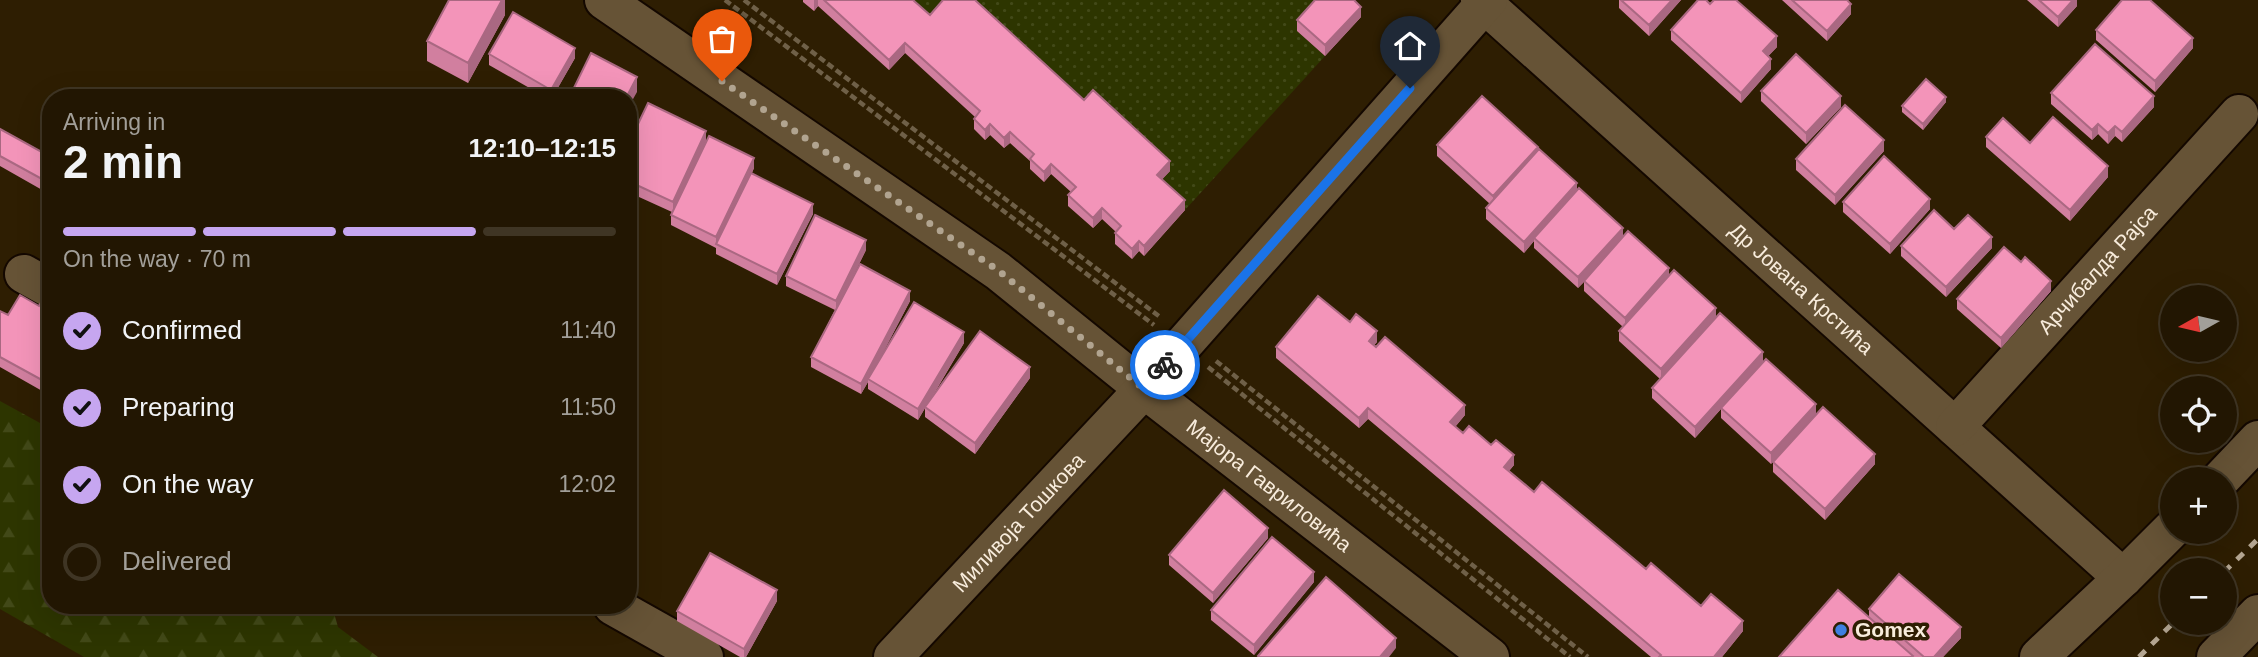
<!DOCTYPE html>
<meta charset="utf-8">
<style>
body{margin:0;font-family:Arial,sans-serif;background:#2a1f0c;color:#f1f3f6;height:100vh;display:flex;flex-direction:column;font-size:26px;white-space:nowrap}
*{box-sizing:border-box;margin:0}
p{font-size:23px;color:#a29f99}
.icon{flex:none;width:38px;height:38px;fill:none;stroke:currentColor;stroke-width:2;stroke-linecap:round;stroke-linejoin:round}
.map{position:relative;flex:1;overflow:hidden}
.panel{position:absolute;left:42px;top:89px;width:595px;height:525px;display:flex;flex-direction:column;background:#221602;border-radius:28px;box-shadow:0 7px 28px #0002,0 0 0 2px #3f3524}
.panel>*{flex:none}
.needle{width:46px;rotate:262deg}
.buttons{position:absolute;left:2160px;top:285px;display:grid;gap:14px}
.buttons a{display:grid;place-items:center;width:77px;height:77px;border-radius:50%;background:#221602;box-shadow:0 7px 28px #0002,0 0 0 2px #3f3524;font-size:35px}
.pin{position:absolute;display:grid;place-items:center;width:60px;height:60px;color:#fff;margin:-72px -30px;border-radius:50% 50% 50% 0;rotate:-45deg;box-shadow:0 0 7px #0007}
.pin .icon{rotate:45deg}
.courier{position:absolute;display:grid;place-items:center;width:70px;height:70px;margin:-35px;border:5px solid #1a73e8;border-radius:50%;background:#fff;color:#222;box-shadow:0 2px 9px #0007}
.overview em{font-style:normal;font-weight:700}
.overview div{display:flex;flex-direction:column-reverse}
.overview{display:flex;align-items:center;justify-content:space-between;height:119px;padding:0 21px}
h1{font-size:46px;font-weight:700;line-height:52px}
.bar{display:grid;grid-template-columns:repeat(4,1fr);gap:10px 7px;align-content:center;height:84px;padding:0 21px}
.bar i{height:9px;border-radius:5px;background:#3f3524}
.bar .on{background:#c6a6f0}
.bar p{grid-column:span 4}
ol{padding:0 21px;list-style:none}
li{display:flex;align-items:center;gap:21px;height:77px}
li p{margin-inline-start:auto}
li .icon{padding:7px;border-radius:50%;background:#c6a6f0;color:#111;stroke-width:4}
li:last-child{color:#a29f99}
li i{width:38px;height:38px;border:4px solid #3f3524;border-radius:50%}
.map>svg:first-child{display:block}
</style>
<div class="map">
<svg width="2258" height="657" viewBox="0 0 2258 657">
<defs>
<pattern id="grass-dots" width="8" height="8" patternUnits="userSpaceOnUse" patternTransform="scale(1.75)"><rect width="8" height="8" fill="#2d3500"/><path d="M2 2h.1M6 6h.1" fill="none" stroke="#424918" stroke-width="1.8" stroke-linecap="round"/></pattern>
<pattern id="forest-firs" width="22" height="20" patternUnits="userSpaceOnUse" patternTransform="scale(1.75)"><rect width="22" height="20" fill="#2d3500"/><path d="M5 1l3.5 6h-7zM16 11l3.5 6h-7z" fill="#424918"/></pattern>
</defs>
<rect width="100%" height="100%" fill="#2e1e02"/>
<path fill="url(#grass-dots)" d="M902 0H952L930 25Z
M963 0H1325L1297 31 1325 56 1185 210 1157 185 1170 171 1084 110Z"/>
<path fill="url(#forest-firs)" d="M0 401 51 429V606H332L338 627 378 657H84L0 609Z"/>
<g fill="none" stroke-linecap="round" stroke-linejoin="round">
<defs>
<g id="minor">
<path id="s1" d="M604 0 998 271 1144 389 1490 657"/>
<path id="s2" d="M1480 0 2123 578"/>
<path d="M24 274 51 289"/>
<path id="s3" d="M1955 427 2239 114"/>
<path d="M2220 480 2258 440"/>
<path d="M613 606 704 657"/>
<path id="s4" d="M893 657 1144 389 1488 0"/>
<path d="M2039 657 2123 578 2172 529"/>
<path d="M2216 657 2258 614"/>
</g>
</defs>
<use href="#minor" stroke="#140800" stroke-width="42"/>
<path stroke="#6f6048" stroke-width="4.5" stroke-dasharray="7 3.5" stroke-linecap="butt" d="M725 0 1154 325
M744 0 1160 317
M1216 361 1588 657
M1208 367 1570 657"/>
<use href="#minor" stroke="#665336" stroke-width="38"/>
<path stroke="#b4a692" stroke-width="5" stroke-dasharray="9 9" stroke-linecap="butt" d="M2224 572 2258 539
M2139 657 2173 623"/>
</g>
<path fill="#d17f9f" d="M505 0V15L468 83 427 61V41Z
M803 0H913L930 15 1084 100 1170 171 1162 179 1185 210 1144 256 1139 251 1132 259 1115 244V233L1116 232 1102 219 1093 228 1068 206V195L1071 192 1051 174 1044 182 1030 169V161L1010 143 1004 148 990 135 985 140 974 129V119L975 117 905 53 889 70 818 6 814 11 803 2Z
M1619 0H1681L1649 36 1619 8Z
M1782 0H1847L1851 14 1827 41Z
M2027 0H2077V6L2058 27Z
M1710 4 1777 47 1768 56 1771 69 1741 103 1671 40V30Z
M1361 17 1325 56 1297 31V20Z
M2096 30 2193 48 2155 92 2096 40Z
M489 54 575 58 552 98H547L489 65Z
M1761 91 1841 107 1806 144 1761 101Z
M2051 93 2154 107 2122 142 2115 136 2108 144 2098 134 2092 140 2051 104Z
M1946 102 1923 130 1902 112V106Z
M0 129 51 157V195L0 166Z
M1986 137 2030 143 2108 177 2070 221 1986 147Z
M706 141 754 168 752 173 813 214 777 285 716 254V247V248L671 225V215L672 212 628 192V145Z
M1437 145 1538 151 1623 237 1716 317 1763 362 1816 404 1771 464 1721 418V409L1695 438 1652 398V388L1660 379 1619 341V331L1623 327 1584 291V282L1578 288 1534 248V241L1524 253 1486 219V208L1490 204 1437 156Z
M1884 151 1835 205 1796 170V159Z
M1843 202 1930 209 1890 254 1843 212Z
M1954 229 1992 248 1946 297 1901 256V246Z
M51 248V279L42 274V263Z
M866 250 855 272 910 301 879 360 964 343 928 404 1030 378 975 454 925 417V408L918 420 868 389V382L861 394 811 367V357L835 310 786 286V276Z
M2021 262 2051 291 2001 348 1957 309V299Z
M51 294V396L0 367V311L8 315 39 306Z
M1350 322 1377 342 1374 345 1465 415 1455 427 1463 433 1514 465 1509 471 1534 492 1701 606 1743 631 1722 657H1651L1368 419 1359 428 1276 358V347Z
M1773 462 1875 464 1825 520 1773 472Z
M1268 538 1213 603 1169 565V555Z
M1314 582 1254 655 1211 620V610Z
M777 601 746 657H740L677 621V611Z
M1869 609 1961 638 1943 657H1779L1869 617Z"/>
<path fill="#aa6882" d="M502 0H505V15L468 83V63Z
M814 0H818V6L814 11Z
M1672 0H1681L1649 36V25Z
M2073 0H2077V6L2058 27V17Z
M1851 4V14L1827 41V31Z
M1361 7V17L1325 56V45Z
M1777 36V47L1763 62V51Z
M2193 38V48L2155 92V81Z
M905 43V53L889 70V60Z
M575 48V58L552 98H551V90Z
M1771 59V69L1741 103V93Z
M637 77V92L628 108V98H626Z
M1841 96V107L1806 144V133Z
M2154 96V107L2122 142V132Z
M1946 97V102L1923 130V124Z
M990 124V135L985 140V130Z
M2098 124V134L2092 140V130Z
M2115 126V136L2108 144V133Z
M706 131V141L673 213V202Z
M1010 132V143L1004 148V138Z
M1884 140V151L1835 205V195Z
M1538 147V157L1493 207V196Z
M754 158V168L717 244H716V248V237Z
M1170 161V171L1157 185V175Z
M1051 164V174L1044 182V172Z
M2108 166V177L2070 221V210Z
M1577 183V193L1534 238V241L1524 253V242Z
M1930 199V209L1890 254V244Z
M1185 200V210L1144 256V246Z
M813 204V214L777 285V274Z
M1102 208V219L1093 228V218Z
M1623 228V239L1578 288V277Z
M1992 237V248L1946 297V287Z
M866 240V250L836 311V301Z
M1139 241V251L1132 259V249Z
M1669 268V279L1625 328V318Z
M2051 281V291L2001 348V338Z
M910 291V301L869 380 868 379V382L861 394V384Z
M1716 308V319L1661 380V369Z
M1377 331V342L1369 351V341Z
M964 332V343L918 420V409Z
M1763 352V362L1695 438V427Z
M1030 367V378L975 454V443Z
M1816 404V414L1771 464V453Z
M1465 405V415L1450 433V422Z
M1368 408V419L1359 428V418Z
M1875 454V464L1825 520V509Z
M1514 455V465L1504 477V467Z
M1268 528V538L1213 603V593Z
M1314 572V582L1254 655V645Z
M777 590V601L746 657H744V649Z
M1743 621V631L1722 657H1714Z
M1961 627V638L1943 657H1934Z
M1396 638V648L1389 657H1380Z"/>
<path fill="#f394b9" stroke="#aa6882" stroke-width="2" d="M449 0H502L468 63 427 41Z
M824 0H913L930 15 943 0H975L1084 100 1093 90 1170 161 1157 175 1185 200 1144 246 1139 241 1132 249 1115 233 1121 226 1102 208 1093 218 1068 195 1076 187 1051 164 1044 172 1030 159 1034 154 1010 132 1004 138 990 124 985 130 974 119 980 111 905 43 889 60Z
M1315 0H1354L1361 7 1325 45 1297 20Z
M1621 0H1672L1649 25Z
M1698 0H1706L1710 4 1714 0H1736L1777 36 1763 51 1771 59 1741 93 1671 30Z
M1792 0H1847L1851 4 1827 31Z
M2039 0H2073L2058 17Z
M2122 0H2150L2193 38 2155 81 2096 30Z
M513 12 575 48 551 90 489 54Z
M2095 44 2154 96 2122 132 2115 126 2108 133 2098 124 2092 130 2051 93Z
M591 53 637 77 626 98H569Z
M1796 54 1841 96 1806 133 1761 91Z
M1926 79 1946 97 1923 124 1902 106Z
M1482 96 1538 147 1493 196 1437 145Z
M648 103 706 131 673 202 628 181V145Z
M1845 105 1884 140 1835 195 1796 159Z
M2053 117 2108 166 2070 210 1986 137 2003 118 2030 143Z
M0 129 51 157V184L0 156Z
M709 136 754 158 716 237 671 215Z
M1539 149 1577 183 1524 242 1486 208Z
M1884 156 1930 199 1890 244 1843 202Z
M751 173 813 204 777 274 716 244Z
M1579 188 1623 228 1578 277 1534 238Z
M1934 210 1954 229 1968 215 1992 237 1946 287 1901 246Z
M815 215 866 240 836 301 786 276Z
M1628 231 1669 268 1625 318 1584 281Z
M2004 247 2021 262 2025 257 2051 281 2001 338 1957 299Z
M51 248V268L42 263Z
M860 264 910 291 861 384 811 357Z
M1674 270 1716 308 1661 369 1619 331Z
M47 292 51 294V385L0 357V311L8 315 20 295 39 306Z
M1318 296 1350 322 1356 314 1377 331 1369 341 1376 347 1385 337 1465 405 1450 422 1463 433 1469 426 1491 445 1496 440 1514 455 1504 467 1534 492 1542 482 1646 569 1651 563 1701 606 1711 594 1743 621 1714 657H1659L1661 655 1368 408 1359 418 1276 347Z
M914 302 964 332 918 409 868 379Z
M1720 313 1763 352 1695 427 1652 388Z
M980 331 1030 367 975 443 925 407Z
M1766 359 1816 404 1771 453 1721 408Z
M1823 407 1875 454 1825 509 1773 462Z
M1224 490 1268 528 1213 593 1169 555Z
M1272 537 1314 572 1254 645 1211 610Z
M710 553 777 590 744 649 677 611Z
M1899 574 1961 627 1934 657H1924L1869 609Z
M1326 577 1396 638 1380 657H1259L1258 656Z
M1838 590 1913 656 1912 657H1779Z"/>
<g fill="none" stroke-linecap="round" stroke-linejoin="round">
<path stroke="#b1a490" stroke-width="7" stroke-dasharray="0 12.6" d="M722 81 999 271 1144 389 1165 365"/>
<path stroke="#1a73e8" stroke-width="9" d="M1165 365 1410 88"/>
</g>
<circle fill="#3f7fe0" stroke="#2e1e02" stroke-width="2.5" cx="1841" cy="630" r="7"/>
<g text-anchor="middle" stroke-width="7" stroke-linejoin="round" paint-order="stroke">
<g font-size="21" fill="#f8ecdc" stroke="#2e1e02">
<text dy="7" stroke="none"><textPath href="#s3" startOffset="212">Арчибалда Рајса</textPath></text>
<text dy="7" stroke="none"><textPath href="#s2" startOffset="432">Др Јована Крстића</textPath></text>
<text dy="7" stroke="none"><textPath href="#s1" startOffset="824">Мајора Гавриловића</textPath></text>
<text dy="7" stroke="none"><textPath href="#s4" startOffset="184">Миливоја Тошкова</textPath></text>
</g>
<g font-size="21" font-weight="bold" fill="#f8ecdc" stroke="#2e1e02" text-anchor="start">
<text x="1855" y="637">Gomex</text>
</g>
</g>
</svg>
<div class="buttons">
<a><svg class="needle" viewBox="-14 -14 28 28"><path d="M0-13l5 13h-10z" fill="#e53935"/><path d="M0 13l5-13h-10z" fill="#a29f99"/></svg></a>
<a><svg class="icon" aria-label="locate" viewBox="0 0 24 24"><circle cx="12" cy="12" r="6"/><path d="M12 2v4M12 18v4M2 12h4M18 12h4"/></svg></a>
<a>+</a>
<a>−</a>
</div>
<div class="pin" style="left:722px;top:81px;background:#ea580c"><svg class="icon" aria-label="bag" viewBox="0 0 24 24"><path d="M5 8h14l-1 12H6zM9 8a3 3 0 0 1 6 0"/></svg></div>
<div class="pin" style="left:1410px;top:88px;background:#1f2937"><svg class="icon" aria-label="home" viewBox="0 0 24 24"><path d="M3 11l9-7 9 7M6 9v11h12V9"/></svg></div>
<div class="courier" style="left:1165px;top:365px"><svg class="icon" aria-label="bike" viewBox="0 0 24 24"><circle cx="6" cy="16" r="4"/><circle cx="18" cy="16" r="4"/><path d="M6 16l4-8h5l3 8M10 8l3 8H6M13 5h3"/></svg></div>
<section class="panel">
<div class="overview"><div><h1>2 min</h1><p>Arriving in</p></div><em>12:10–12:15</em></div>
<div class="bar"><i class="on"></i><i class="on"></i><i class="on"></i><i></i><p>On the way · 70 m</p></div>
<ol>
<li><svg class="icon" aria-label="check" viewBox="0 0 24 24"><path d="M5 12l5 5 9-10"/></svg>Confirmed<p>11:40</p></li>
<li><svg class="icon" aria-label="check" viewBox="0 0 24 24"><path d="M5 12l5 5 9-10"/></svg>Preparing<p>11:50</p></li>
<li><svg class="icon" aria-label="check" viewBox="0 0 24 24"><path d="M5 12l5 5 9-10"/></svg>On the way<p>12:02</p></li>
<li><i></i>Delivered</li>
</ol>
</section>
</div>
